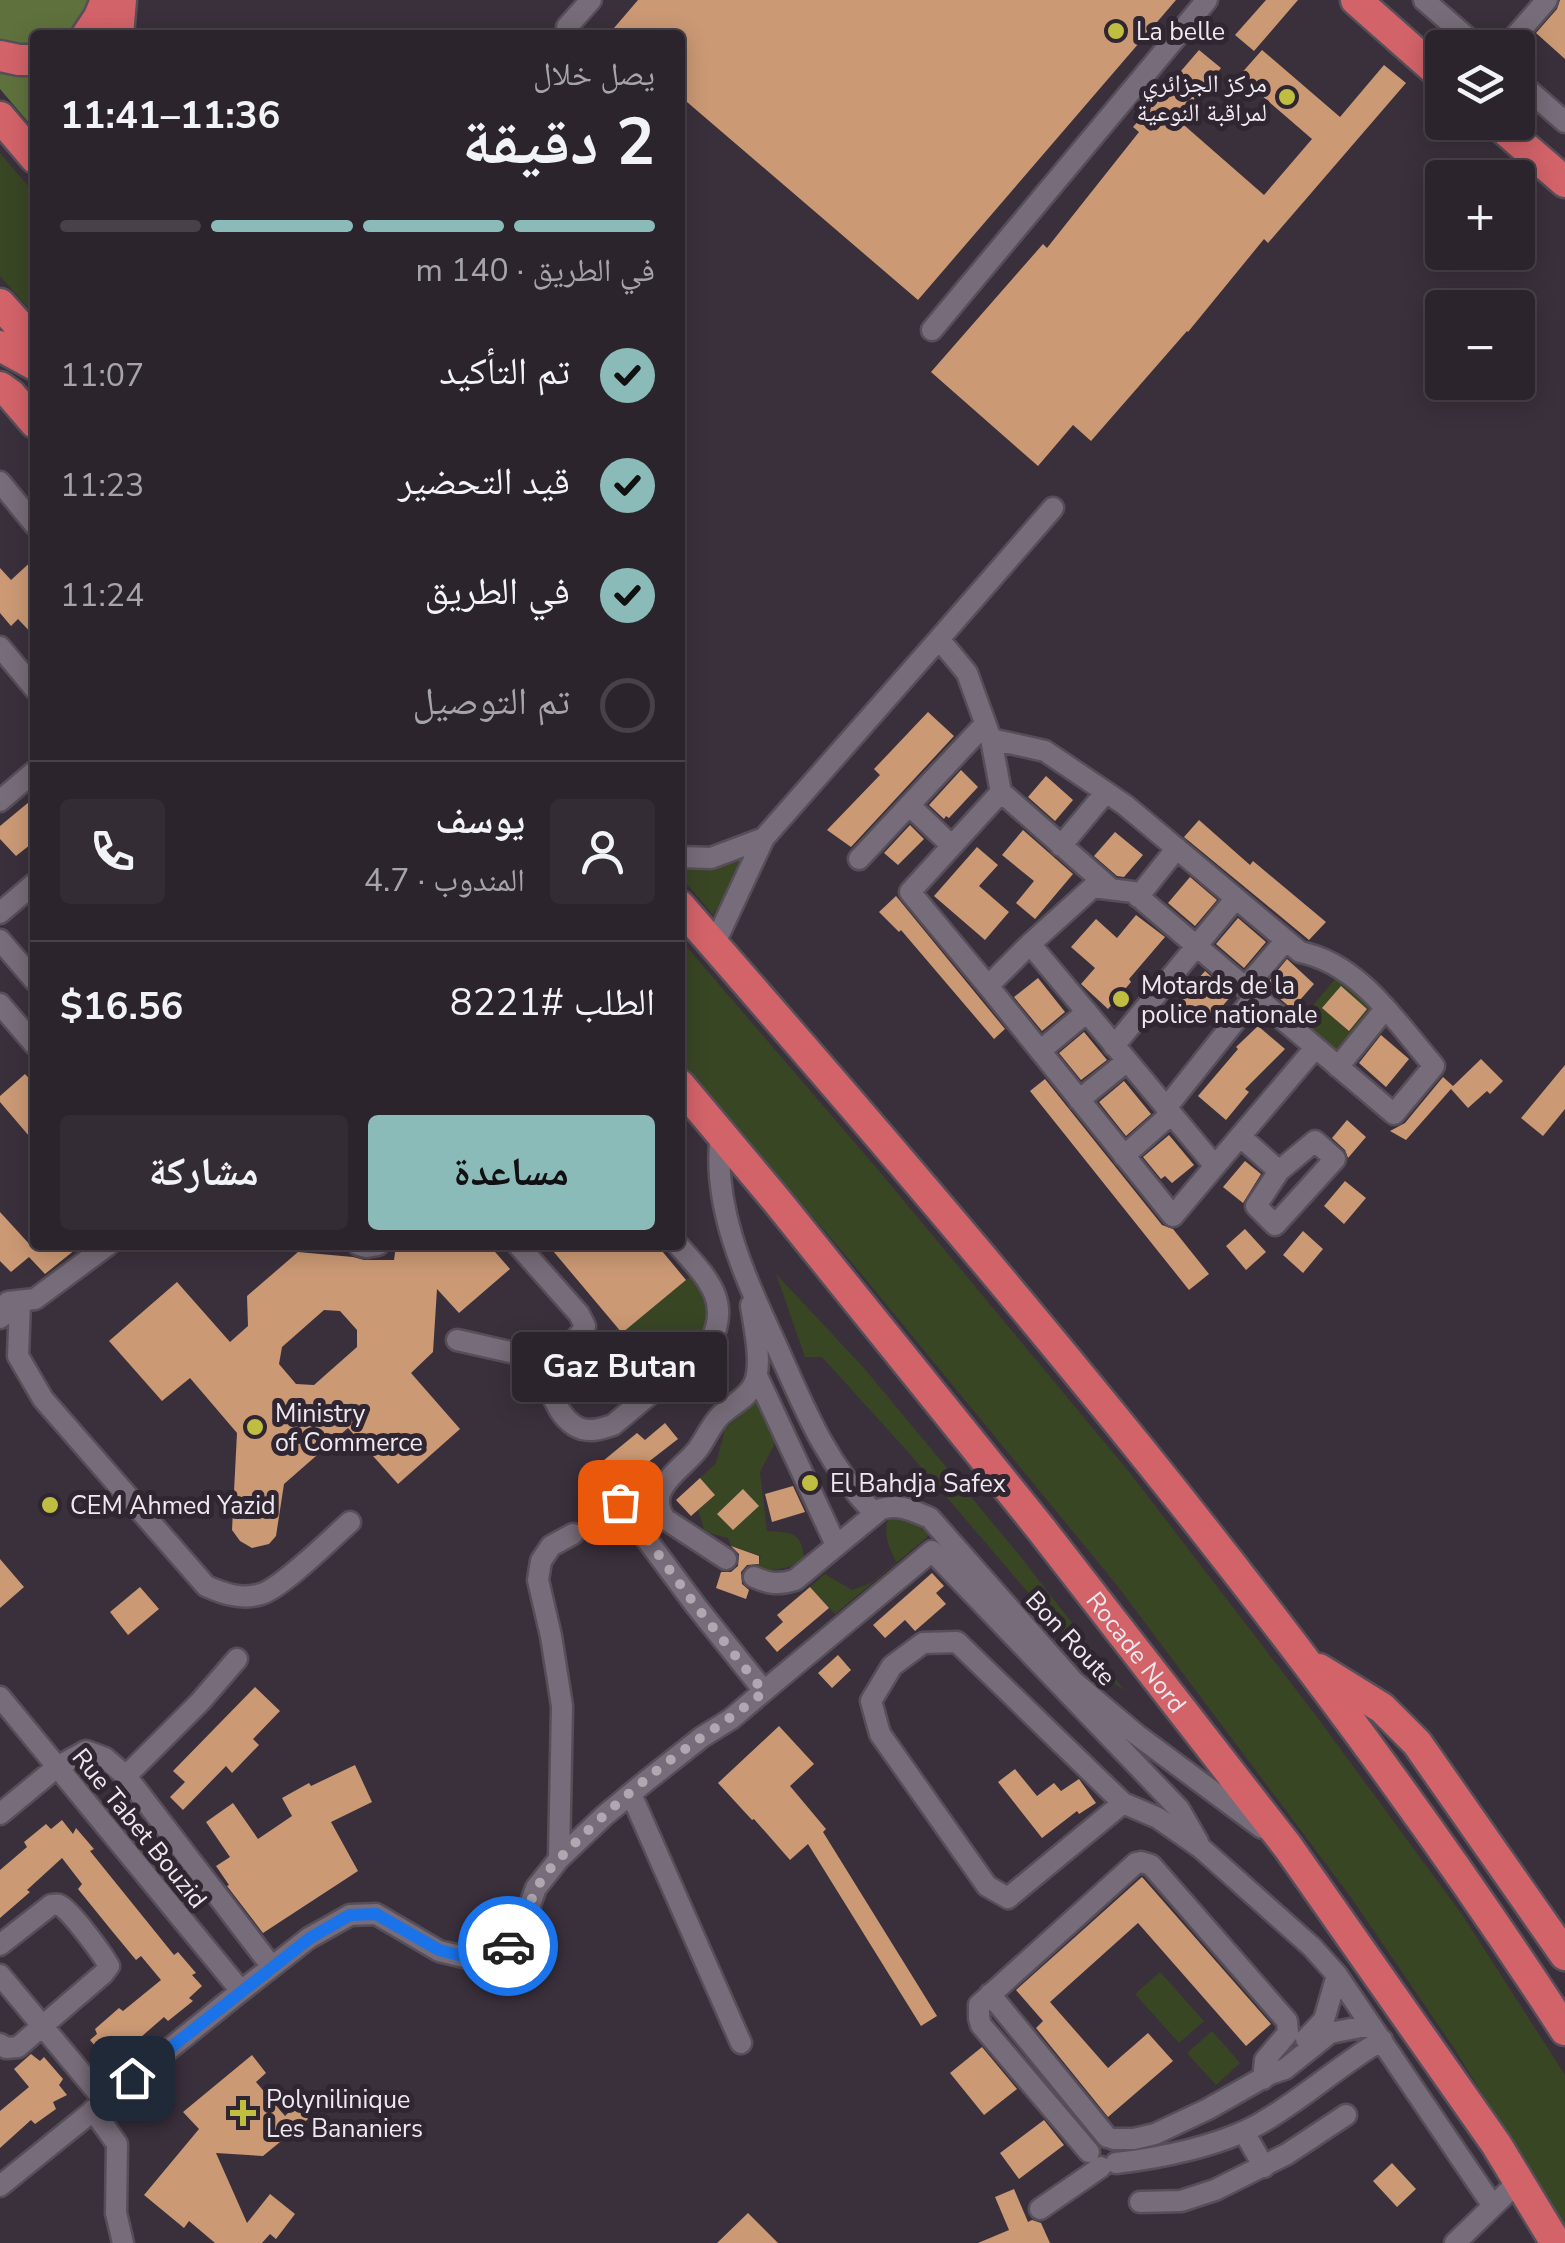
<!DOCTYPE html>
<html lang="ar">
<meta charset="utf-8">
<style>
body{margin:0;font-family:"Nunito Sans","Noto Naskh Arabic",sans-serif;background:#342c35;color:#f1f3f6;direction:rtl;height:100vh;display:flex;flex-direction:column;font-size:38px;white-space:nowrap}
*{box-sizing:border-box;margin:0}
p{font-size:32px;color:#a6a4aa}
.icon{flex:none;width:55px;height:55px;fill:none;stroke:currentColor;stroke-width:2;stroke-linecap:round;stroke-linejoin:round}
.map{position:relative;flex:1;overflow:hidden;direction:ltr}
.drawer{position:absolute;left:30px;top:30px;width:655px;height:1220px;display:flex;flex-direction:column;background:#2c242d;border-radius:10px;box-shadow:0 5px 25px #0003,0 0 0 2px #484149;direction:rtl}
.drawer>*{flex:none}
.fabs{position:absolute;left:1425px;top:30px;display:grid;gap:20px}
.fabs a{display:grid;place-items:center;width:110px;height:110px;border-radius:10px;background:#2c242d;box-shadow:0 5px 25px #0003,0 0 0 2px #484149;font-size:50px}
.pin{position:absolute;display:grid;place-items:center;width:85px;height:85px;color:#fff;margin:-42px;border-radius:20px;box-shadow:0 5px 15px #0006}
.courier{position:absolute;display:grid;place-items:center;width:100px;height:100px;margin:-50px;border:8px solid #1a73e8;border-radius:50%;background:#fff;color:#222;box-shadow:0 2px 12px #0007}
.bubble{position:absolute;height:70px;border-radius:10px;background:#2c242d;box-shadow:0 5px 25px #0003,0 0 0 2px #484149;font-size:32px;font-weight:700;line-height:70px;text-align:center;direction:rtl}
.summary em{font-style:normal;font-weight:700}
.summary div{display:flex;flex-direction:column-reverse}
.summary{display:flex;align-items:center;justify-content:space-between;height:170px;padding:0 30px}
h1{font-size:65px;font-weight:700;line-height:75px}
.bar{display:grid;grid-template-columns:repeat(4,1fr);gap:15px 10px;align-content:center;height:120px;padding:0 30px}
.bar i{height:12px;border-radius:8px;background:#484149}
.bar .active{background:#8bbbb9}
.bar p{grid-column:span 4}
.line{display:flex;align-items:center;gap:25px;padding:0 30px;border-top:2px solid #484149}
.line div{flex:1}
.round{display:grid;place-items:center;flex:none;width:105px;height:105px;border-radius:10px;background:#342c35}
ol{padding:0 30px;list-style:none}
li{display:flex;align-items:center;gap:30px;height:110px}
li p{margin-inline-start:auto}
li .icon{padding:10px;border-radius:50%;background:#8bbbb9;color:#111;stroke-width:4}
li:last-child{color:#a6a4aa}
li i{width:55px;height:55px;border:5px solid #484149;border-radius:50%}
.cta{display:flex;gap:20px;margin-top:auto;padding:20px 30px}
.cta a{flex:1;height:115px;border-radius:10px;background:#8bbbb9;color:#111;font-size:40px;font-weight:700;line-height:115px;text-align:center}
.cta a+a{background:#342c35;color:#f1f3f6}
.map>svg:first-child{display:block}
</style>
<div class="map">
<svg width="1565" height="2243" viewBox="0 0 1565 2243">
<rect width="100%" height="100%" fill="#3a303c"/>
<path fill="#394624" d="M0 153 35 194V316L0 276Z
M748 857 713 915 680 876V869Z
M680 939 879 1171 1130 1473 1317 1717 1463 1916 1565 2075V2228L1454 2048 1350 1896 1116 1584 858 1270 680 1061Z
M1340 973 1375 1004 1335 1051 1300 1021Z
M776 1274 864 1368 1020 1556 1124 1690 1095 1671 909 1453 822 1357H805Z
M692 1275 708 1291 712 1321 705 1330 621 1398C617 1399 609 1402 604 1402 587 1400 575 1379 581 1364 588 1350 606 1338 617 1328L622 1333Z
M762 1395 779 1424 776 1441 760 1472 767 1531C790 1533 802 1530 804 1559L789 1567 762 1572 757 1567 761 1556 731 1546 728 1538 705 1532 698 1510 715 1495 700 1478 716 1463 725 1429Z
M891 1510 939 1527 835 1614 810 1587 825 1574 852 1590 871 1583 896 1562C887 1542 882 1531 891 1510Z
M1160 1972 1204 2021 1179 2043 1135 1994Z
M1212 2031 1240 2063 1216 2085 1187 2053Z"/>
<path fill="#5f723d" d="M0 0H90L84 23 70 35H35V49L0 45Z
M0 69 35 72V130L0 89Z"/>
<path fill="#cb9974" fill-rule="evenodd" d="M638 0H1176L918 300 680 96V35H608Z
M1266 0H1298L1254 51 1235 35Z
M1560 0H1565V59L1536 33 1557 9Z
M1199 50 1221 68 1177 119 1264 195 1312 139 1239 76 1262 50 1340 117 1384 65 1406 83 1268 243 1264 239 1188 332 1187 331 1091 441 1073 425 1038 466 931 372 1043 244 1047 248 1139 132 1133 127Z
M35 558V637L18 619 11 626 0 613V568L11 580Z
M928 712 954 736 851 847 827 830 880 775 874 769Z
M961 770 978 787 949 818 946 816 944 819 929 805Z
M1046 776 1073 800 1055 821 1028 797Z
M35 797V841L16 856 0 839V826Z
M1199 820 1250 865 1253 861 1326 922 1309 940 1184 837Z
M910 825 924 839 898 865 884 853Z
M1023 830 1073 874 1035 919 1016 903 1034 881 1002 855Z
M1115 832 1143 855 1124 877 1117 876 1094 856Z
M977 847 998 865 979 886 1009 912 985 940 934 896Z
M1190 877 1217 900 1195 926 1168 903Z
M896 896 1005 1029 994 1039 901 930 899 932 879 912Z
M1136 915 1165 937 1129 979 1131 982 1108 1009 1081 984 1095 968 1071 947 1096 919 1117 938Z
M1238 918 1266 942 1244 968 1216 944Z
M1287 959 1314 984 1292 1009 1265 986Z
M1205 971 1232 995 1206 1025 1179 1001Z
M1038 978 1065 1012 1042 1031 1014 997Z
M1341 986 1367 1009 1349 1031 1322 1008Z
M1258 1026 1285 1049 1245 1089 1249 1092 1226 1120 1198 1096 1238 1049 1236 1047Z
M1084 1032 1107 1060 1081 1080 1059 1053Z
M1381 1035 1409 1059 1386 1087 1359 1063Z
M1481 1059 1503 1081 1490 1094 1487 1091 1468 1108 1451 1089 1406 1140 1390 1131 1405 1123 1443 1077 1453 1086Z
M1565 1065V1109L1543 1136 1521 1118Z
M25 1074 35 1085V1143L0 1102V1096Z
M1045 1079 1162 1225 1173 1229 1209 1274 1189 1290 1030 1091Z
M1124 1081 1151 1114 1126 1136 1099 1102Z
M1347 1120 1366 1137 1348 1158 1345 1150 1332 1138Z
M1169 1135 1194 1165 1172 1183 1165 1176 1161 1179 1143 1157Z
M1245 1161 1261 1174 1243 1203 1223 1187Z
M1345 1181 1366 1198 1344 1224 1324 1206Z
M0 1212 32 1247 34 1245H81L45 1274 29 1257 11 1272 0 1261Z
M1245 1229 1266 1252 1246 1270 1226 1246Z
M1303 1231 1323 1249 1303 1273 1283 1255Z
M396 1245H489L510 1269 459 1313 437 1289 433 1352 411 1373 460 1429 398 1484 348 1428 284 1484 276 1536 269 1544 252 1548 240 1541 232 1530 237 1433 190 1378 162 1401 109 1341 177 1282 230 1342 248 1326 247 1296 298 1252 353 1257 364 1260H394ZM324 1310 340 1311 357 1330V1347L314 1385 296 1384 279 1364 282 1347Z
M548 1245H657L686 1280 622 1333Z
M665 1423 678 1439 638 1470 630 1461 591 1492 581 1479 637 1433 645 1440Z
M700 1478 715 1495 691 1516 676 1500Z
M793 1486 805 1512 772 1522 765 1494Z
M743 1489 759 1506 733 1530 717 1514Z
M731 1546 759 1556V1564L747 1565 741 1572 742 1584 749 1590 746 1599 716 1588 721 1572H731L738 1566 739 1554Z
M0 1559 24 1587 0 1608Z
M932 1573 944 1586 936 1593 946 1604 915 1631 905 1620 885 1638 873 1625Z
M140 1587 159 1609 128 1635 110 1612Z
M810 1587 829 1608 777 1652 765 1638 783 1622 777 1615Z
M838 1655 851 1670 832 1688 818 1673Z
M255 1687 280 1711 253 1739 259 1745 232 1773 226 1766 183 1810 170 1797 185 1782 173 1771Z
M779 1726 814 1764 790 1786 826 1829 823 1832 937 2016 921 2026 808 1844 790 1860 754 1819 752 1820 718 1783Z
M355 1765 372 1802 331 1822 358 1871 263 1933 227 1886 229 1885 216 1866 230 1857 206 1822 233 1803 258 1839 292 1816 282 1798 309 1783 311 1786Z
M1015 1769 1037 1796 1054 1783 1061 1791 1079 1779 1096 1803 1079 1814 1077 1811 1042 1838 998 1782Z
M62 1820 73 1834 76 1828 94 1849 90 1851 174 1955 178 1952 196 1973 192 1975 202 1986 189 1998 193 2001 168 2021 164 2017 110 2064 90 2040 97 2034 95 2029 119 2008 123 2011 161 1980 141 1956 136 1960 112 1931 78 1889 82 1884 62 1858 27 1890 30 1892 0 1918V1870L27 1847 24 1842 46 1824 51 1829Z
M1142 1877 1271 2024 1246 2046 1138 1923 1050 2002 1108 2068 1148 2033 1173 2061 1108 2117 1036 2028 1043 2021 1016 1990Z
M982 2047 1017 2089 984 2115 950 2073Z
M31 2054 40 2061 44 2057 63 2079 59 2085 67 2095 53 2102 56 2109 35 2124 31 2120 0 2148V2111L29 2087 14 2069Z
M252 2055 266 2073 256 2082 285 2116 296 2105 308 2119 263 2156 216 2153 247 2223 270 2194 295 2214 276 2239 270 2234 262 2243H215L189 2221 184 2228 144 2195 199 2129 183 2112Z
M1044 2120 1064 2145 1019 2179 1000 2153Z
M1392 2163 1416 2189 1397 2207 1373 2181Z
M1014 2189 1028 2222 1032 2220 1041 2223 1050 2243H978L1009 2230 995 2197Z
M748 2213 778 2243H717Z"/>
<g fill="none" stroke-linecap="round" stroke-linejoin="round">
<defs>
<path id="minor" d="M1424 0 1479 48
M567 27 591 0
M1505 48 1547 0
M1518 81 1565 122
M932 330 1207 0
M0 482 35 525
M0 647 35 689
M991 739 1045 751 1125 805 1300 952C1360 964 1396 1022 1434 1066L1394 1114 1133 892 1093 887 1030 944 988 986 910 892 1001 792 991 739 967 673 939 639 1053 508
M1001 792 1110 888
M0 801 35 771
M909 805 951 845
M1061 846 1106 792
M680 857 711 858 764 838
M859 859 985 724
M1138 897 1177 848
M0 913 35 883
M0 940 35 981
M1030 944 1215 1166 1315 1048
M714 945 764 838 939 639
M988 986 1173 1216 1215 1166
M1245 988 1286 940
M0 1004 35 1045
M1114 1046 1236 898
M1040 1051 1087 1012
M1338 1067 1385 1009
M1079 1100 1127 1061
M1166 1108 1255 996
M721 1133C711 1208 747 1281 777 1347 805 1410 826 1463 874 1513
M1241 1137 1279 1171 1256 1206 1275 1225 1335 1159 1315 1141 1279 1171
M1124 1156 1171 1114
M359 1245 367 1247 378 1245
M518 1245 579 1314 585 1326C577 1343 561 1349 554 1362 542 1384 559 1422 582 1429 593 1432 603 1428 613 1425L709 1345C733 1301 706 1277 678 1245
M8 1302 35 1299 108 1245
M0 1318 20 1302 18 1356 43 1399 206 1586C224 1594 242 1600 261 1594 282 1588 332 1538 350 1522
M457 1340 554 1362
M757 1376 836 1545
M726 1559 665 1519C644 1489 682 1470 698 1449 706 1438 711 1425 720 1416 731 1405 748 1398 754 1384 763 1365 754 1326 751 1305
M754 1577C769 1584 779 1585 795 1580L881 1509C899 1503 913 1511 930 1518L1074 1682 1137 1735 1262 1828
M764 1691 932 1551 1179 1809 1198 1842
M0 1697 241 1991
M126 1776 200 1702 237 1659
M631 1794 741 2043
M1123 1803 1008 1898 987 1886 880 1734 871 1701 892 1666 923 1643 957 1642 1123 1803 1158 1818 1201 1848 1312 1947 1337 1975 1493 2206
M0 1814 57 1767 86 1751 105 1758 126 1776 272 1967
M559 1859 562 1706 551 1636 538 1580 541 1561 551 1546 573 1534
M0 1945 51 1905C54 1905 57 1904 59 1905 70 1909 103 1955 109 1966L103 1974 18 2047 6 2048 0 2044
M0 1975 104 2100
M990 1994 1107 2137
M1306 2039 1324 2020 1337 1975
M93 2110 117 2144 116 2213 123 2243
M1244 2132 1264 2167
M1113 2139H1134L1155 2134 1208 2109 1270 2074 1285 2069 1330 2033 1371 2025
M1089 2152 981 2025 979 2018V2005L1136 1863 1141 1862 1151 1865 1287 2021 1288 2033 1265 2060 1263 2079
M1116 2163C1161 2158 1219 2146 1259 2124 1302 2100 1339 2065 1382 2040
M0 2186 241 1991 309 1938 350 1915 376 1914 439 1951 485 1962 517 1941 536 1888 559 1859 604 1816 645 1782 702 1737 731 1719 764 1691 696 1606 619 1502
M1140 2202 1181 2201 1215 2190 1287 2154 1346 2115
M1040 2209 1101 2167
M1455 2243 1519 2181"/>
<g id="highway">
<path d="M1356 0 1442 76"/>
<path d="M87 35 99 17 106 0"/>
<path d="M118 35 121 0"/>
<path d="M0 56 19 60H35"/>
<path d="M0 117 35 158"/>
<path d="M1496 122 1565 182"/>
<path d="M0 304 35 343"/>
<path d="M0 346 35 365"/>
<path d="M0 387 11 395 35 423"/>
<path d="M680 906C993 1265 1305 1629 1565 2030"/>
<path id="s1" d="M680 1085 777 1201 1041 1529 1288 1847 1496 2144 1556 2243"/>
<path d="M1319 1669 1382 1708 1417 1743 1565 1955"/>
</g>
</defs>
<use href="#minor" stroke="#564e58" stroke-width="25"/>
<use href="#highway" stroke="#564e58" stroke-width="35"/>
<use href="#minor" stroke="#776c79" stroke-width="20"/>
<use href="#highway" stroke="#d26369" stroke-width="30"/>
</g>
<g fill="none" stroke-linecap="round" stroke-linejoin="round">
<path stroke="#afa8b0" stroke-width="10" stroke-dasharray="0 18" d="M508 1946C527 1934 526 1904 538 1886 544 1875 553 1865 562 1856 604 1813 653 1771 702 1737 724 1722 744 1708 764 1692L696 1606 620 1502"/>
<path stroke="#1a73e8" stroke-width="12" d="M132 2078 310 1938 350 1915 376 1914 439 1950 485 1962 508 1946"/>
</g>
<g fill="#c0be40" stroke="#302632" stroke-width="4">
<circle cx="1116" cy="31" r="10"/>
<circle cx="1287" cy="97" r="10"/>
<circle cx="1121" cy="999" r="10"/>
<circle cx="255" cy="1427" r="10"/>
<circle cx="810" cy="1483" r="10"/>
<circle cx="50" cy="1505" r="10"/>
<path d="M238 2098h10v10h10v10h-10v10h-10v-10h-10v-10h10z"/>
</g>
<g text-anchor="middle" stroke-width="10" stroke-linejoin="round" paint-order="stroke">
<g font-size="25" fill="#eee8ef" stroke="#302632" text-anchor="start">
<text x="1136" y="40">La belle</text>
<text x="1267" y="92" text-anchor="end">مركز الجزائري<tspan x="1267" dy="29">لمراقبة النوعية</tspan></text>
<text x="1141" y="994">Motards de la<tspan x="1141" dy="29">police nationale</tspan></text>
<text x="275" y="1422">Ministry<tspan x="275" dy="29">of Commerce</tspan></text>
<text x="830" y="1492">El Bahdja Safex</text>
<text x="70" y="1514">CEM Ahmed Yazid</text>
<text x="266" y="2108">Polynilinique<tspan x="266" dy="29">Les Bananiers</tspan></text>
</g>
<g font-size="25" fill="#eee8ef" stroke="#302632">
<text transform="translate(1071 1638) rotate(47)" y="9">Bon Route</text>
<text dy="9" stroke="none"><textPath href="#s1" startOffset="728">Rocade Nord</textPath></text>
<text transform="translate(140 1828) rotate(51)" y="9">Rue Tabet Bouzid</text>
</g>
</g>
</svg>
<div class="fabs">
<a><svg class="icon" aria-label="layers" viewBox="0 0 24 24"><path d="M12 4l9 5-9 5-9-5zM3 14l9 5 9-5"/></svg></a>
<a>+</a>
<a>−</a>
</div>
<div class="pin" style="left:620px;top:1502px;background:#ea580c"><svg class="icon" aria-label="bag" viewBox="0 0 24 24"><path d="M5 8h14l-1 12H6zM9 8a3 3 0 0 1 6 0"/></svg></div>
<div class="pin" style="left:132px;top:2078px;background:#1f2937"><svg class="icon" aria-label="home" viewBox="0 0 24 24"><path d="M3 11l9-7 9 7M6 9v11h12V9"/></svg></div>
<div class="courier" style="left:508px;top:1946px"><svg class="icon" aria-label="car" viewBox="0 0 24 24"><path d="M5 17H2v-5l4-1 3-4h7l3 4 3 1v5h-3M9 17h6M6 11h13"/><circle cx="7" cy="17" r="2"/><circle cx="17" cy="17" r="2"/></svg></div>
<div class="bubble" style="left:512px;top:1332px;width:215px">Gaz Butan</div>
<section class="drawer">
<div class="summary"><div><h1>2 دقيقة</h1><p>يصل خلال</p></div><em>11:36–11:41</em></div>
<div class="bar"><i class="active"></i><i class="active"></i><i class="active"></i><i></i><p>في الطريق · 140 m</p></div>
<ol>
<li><svg class="icon" aria-label="check" viewBox="0 0 24 24"><path d="M5 12l5 5 9-10"/></svg>تم التأكيد<p>11:07</p></li>
<li><svg class="icon" aria-label="check" viewBox="0 0 24 24"><path d="M5 12l5 5 9-10"/></svg>قيد التحضير<p>11:23</p></li>
<li><svg class="icon" aria-label="check" viewBox="0 0 24 24"><path d="M5 12l5 5 9-10"/></svg>في الطريق<p>11:24</p></li>
<li><i></i>تم التوصيل</li>
</ol>
<div class="line" style="height:180px"><a class="round"><svg class="icon" aria-label="person" viewBox="0 0 24 24"><circle cx="12" cy="8" r="4"/><path d="M4 21q1-7 8-7t8 7"/></svg></a><div><b>يوسف</b><p>المندوب · 4.7</p></div><a class="round"><svg class="icon" aria-label="phone" viewBox="0 0 24 24"><path d="M5 4h4l2 5-3 2q2 4 5 5l2-3 5 2v4C11 20 4 13 5 4z"/></svg></a></div>
<div class="line" style="height:130px"><div>الطلب #8221</div><b>$16.56</b></div>
<div class="cta"><a>مساعدة</a><a>مشاركة</a></div>
</section>
</div>
